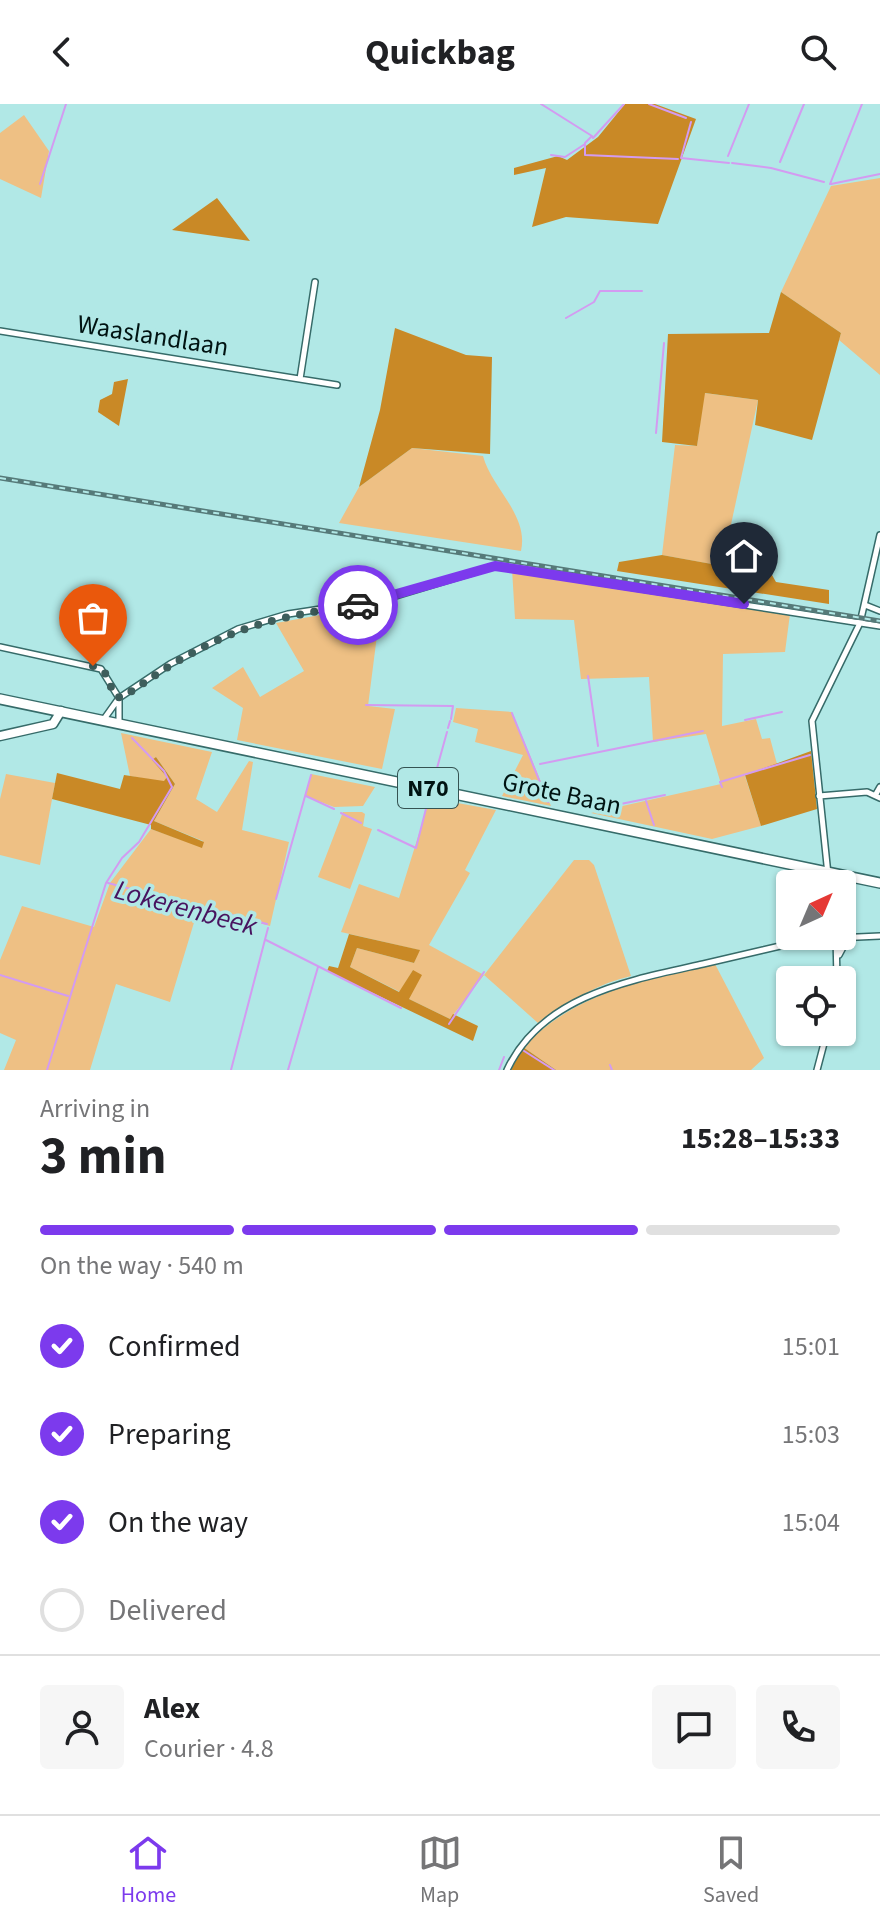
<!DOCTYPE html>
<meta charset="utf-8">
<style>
body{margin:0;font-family:"Source Sans 3",sans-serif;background:#f6f6f6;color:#202124;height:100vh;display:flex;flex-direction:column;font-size:30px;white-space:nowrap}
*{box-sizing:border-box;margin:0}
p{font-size:26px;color:#757577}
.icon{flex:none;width:44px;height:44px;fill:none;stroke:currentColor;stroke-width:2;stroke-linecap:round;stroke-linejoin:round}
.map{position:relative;height:966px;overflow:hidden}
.drawer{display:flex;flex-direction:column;background:#fff;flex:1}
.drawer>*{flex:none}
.needle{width:52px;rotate:44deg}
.fabs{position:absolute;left:776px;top:766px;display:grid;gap:16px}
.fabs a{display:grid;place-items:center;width:80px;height:80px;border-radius:8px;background:#fff;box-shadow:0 2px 6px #0004;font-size:40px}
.pin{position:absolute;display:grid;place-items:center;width:68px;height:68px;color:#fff;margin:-82px -34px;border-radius:50% 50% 50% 0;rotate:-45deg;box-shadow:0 0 8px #0007}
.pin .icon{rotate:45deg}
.courier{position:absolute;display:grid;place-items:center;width:80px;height:80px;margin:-40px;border:6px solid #7c3aed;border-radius:50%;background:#fff;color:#222;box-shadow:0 2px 10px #0007}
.head em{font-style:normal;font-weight:700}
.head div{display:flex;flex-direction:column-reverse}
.head{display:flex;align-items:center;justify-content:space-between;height:136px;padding:0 40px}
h1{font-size:52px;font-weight:700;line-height:60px}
.bar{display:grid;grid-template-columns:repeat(4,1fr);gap:12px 8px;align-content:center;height:96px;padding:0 40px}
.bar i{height:10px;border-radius:6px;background:#e0e0e0}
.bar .on{background:#7c3aed}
.bar p{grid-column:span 4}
.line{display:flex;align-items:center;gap:20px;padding:0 40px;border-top:2px solid #e0e0e0}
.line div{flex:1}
.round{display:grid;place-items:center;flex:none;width:84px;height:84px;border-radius:8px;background:#f6f6f6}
ol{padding:0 40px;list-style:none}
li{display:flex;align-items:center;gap:24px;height:88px}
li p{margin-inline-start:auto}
li .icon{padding:8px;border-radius:50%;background:#7c3aed;color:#fff;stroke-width:4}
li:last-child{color:#757577}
li i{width:44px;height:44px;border:4px solid #e0e0e0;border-radius:50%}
header{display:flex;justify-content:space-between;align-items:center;height:104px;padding:0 40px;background:#fff;font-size:36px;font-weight:700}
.tab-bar{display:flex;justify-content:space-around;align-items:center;height:112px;border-top:2px solid #e0e0e0;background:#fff;font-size:22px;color:#757577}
.tab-bar a{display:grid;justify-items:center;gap:4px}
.tab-bar .on{color:#7c3aed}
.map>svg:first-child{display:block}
</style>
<header><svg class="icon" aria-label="back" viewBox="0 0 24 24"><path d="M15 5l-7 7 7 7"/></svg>Quickbag<svg class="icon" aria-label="search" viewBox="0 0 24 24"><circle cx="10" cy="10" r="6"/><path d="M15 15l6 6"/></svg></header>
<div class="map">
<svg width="880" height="966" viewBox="0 0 880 966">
<rect width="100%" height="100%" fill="#b1e8e6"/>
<path fill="#eec084" d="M24 11 49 47 41 94 0 75V29Z
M880 74V271L839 236 841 229 781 188 831 82Z
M704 289 758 296 722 462 662 451 675 341 697 342Z
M412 344 483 352C492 385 529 411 521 447L339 419 359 383Z
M512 465 790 510 785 548 723 550 722 622 756 615 762 635 770 634 777 660 745 672 761 722 712 735 591 709 721 680 706 630 653 638 649 573 581 575 574 516 515 515Z
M381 500 368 602 395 605 382 665 237 636 243 604 212 584 243 563 260 593 304 567 276 519Z
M456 604 512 608 551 702 502 692 523 651 475 638 478 625 453 618Z
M121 629 212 648 196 695 217 708 249 657 253 658 242 726 289 738 270 822 199 802 170 898 116 880 90 966H4L16 936 0 929V856L22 802 94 823 110 779 151 725 202 743 203 737 154 717 175 680 156 653 153 656 167 673 164 678 130 672Z
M6 670 55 679 40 761 0 751V695Z
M311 670 375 683 363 702 334 703 305 692Z
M430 694 496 706 465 766 470 769 429 841 484 871 574 756H589L594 761 631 872C596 880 567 899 538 919L484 871 450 915 409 895 413 866 400 888 350 863 357 844 414 859 419 846 341 828 359 780 399 794Z
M343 708H362L365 710 363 722 372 725 350 785 318 773Z
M715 860 764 954 751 966H556L523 943C575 889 644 875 715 860Z"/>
<path fill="#c98926" d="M625 0H655L696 15 658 120 566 113 532 123 546 64 514 71V64L558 52 567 56 598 33Z
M217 94 250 137 172 126Z
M781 188 841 229 812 336 755 321 758 296 705 289 697 342 662 338 668 230 769 229Z
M395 224 466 251 492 253 490 350 412 344 359 383 380 306Z
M128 275 119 322 98 308 100 296 112 290 114 278Z
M662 451 772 471 776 478 829 486V500L617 467 619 458Z
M811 647 817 705 761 722 745 671Z
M156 653 175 680 154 717 204 738 202 744 151 725V721L52 695 57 669 120 685 124 671 164 677 167 673 152 656Z
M349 830 420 846 414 859 357 844 350 863 399 888 413 866 422 871 409 895 450 915 453 910 478 922 473 937 327 867 329 862 338 864Z
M523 943 556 966H511Z"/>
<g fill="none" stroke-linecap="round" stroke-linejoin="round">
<path stroke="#d39bf1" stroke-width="2" d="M541 0 592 32 585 39V51L678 55
M649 0 686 14
M691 18 681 54 729 59
M593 34 624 0
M551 51 565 53 585 40
M728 52 749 0
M780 58 804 0
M732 59 771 64 824 78
M40 80 66 0
M830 80 862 0
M831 80 880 70
M566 214 594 198 600 187H642
M656 329 664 239
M588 572 598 642
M366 601 453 602 451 615
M512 609 548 698
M745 616 782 608
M448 624 450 617
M540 660 703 627
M434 675 447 628
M722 683 720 678 810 651
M306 692 334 705
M646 697 654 721
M596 705 665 691
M341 709 361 719
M378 726 416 744 429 693
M108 779 267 820
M276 795 311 671
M266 836 401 904
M0 871 68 892
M449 920 484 868
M521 945 554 966
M610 961 612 966
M47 966 106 779 122 754 139 738 172 683 164 667 132 634
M231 966 268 824
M288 966 318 863
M499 966 504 953"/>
<defs>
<path id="street" d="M0 227 337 281
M300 275 315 178
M865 501 880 507
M0 543 101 565 119 594V619
M104 615 119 594 170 560 238 525 288 510 386 495 495 462 880 522
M876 690 880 683
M819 692 867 688 880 694
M829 780 812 617 860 519 880 431
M836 832 837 876
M836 834 880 832
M839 851 848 834
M507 966C542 891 631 876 703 860 743 851 783 841 823 832
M817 966 827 928"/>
<path id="secondary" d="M0 632 53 620 61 607"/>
<path id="primary" d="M0 595 880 779"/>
</defs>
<use href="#street" stroke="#366b69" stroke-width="8"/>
<use href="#secondary" stroke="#366b69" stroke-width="11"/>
<use href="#primary" stroke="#366b69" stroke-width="12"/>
<use href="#street" stroke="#fff" stroke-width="5"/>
<use href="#secondary" stroke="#fff" stroke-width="8"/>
<use href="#primary" stroke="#fff" stroke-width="9"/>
<defs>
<path id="rail" d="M0 374 880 517"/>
</defs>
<use href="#rail" stroke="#567a79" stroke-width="5"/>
<use href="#rail" stroke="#b1e8e6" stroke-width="2" stroke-dasharray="6" stroke-linecap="butt"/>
</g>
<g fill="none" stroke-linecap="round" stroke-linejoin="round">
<path stroke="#3e5e5c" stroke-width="8" stroke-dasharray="0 14.4" d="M93 562 105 569 115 592 122 594C209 532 253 515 358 501"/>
<path stroke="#7c3aed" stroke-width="10" d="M358 501 495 462 744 500"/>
</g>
<g text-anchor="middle" stroke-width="7" stroke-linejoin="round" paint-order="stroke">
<rect fill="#b1e8e6" stroke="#355352" stroke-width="2" x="398" y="664" width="60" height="40" rx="6"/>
<g font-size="24" font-weight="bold" fill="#001312">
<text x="428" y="692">N70</text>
</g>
<g font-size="26" fill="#001312" stroke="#b1e8e6">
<text transform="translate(153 231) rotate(9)" y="9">Waaslandlaan</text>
<text transform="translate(562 689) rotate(12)" y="9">Grote Baan</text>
</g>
<g font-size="28" font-style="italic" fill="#48135f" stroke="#b1e8e6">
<text transform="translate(186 803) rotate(15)" y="10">Lokerenbeek</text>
</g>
</g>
</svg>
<div class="fabs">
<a><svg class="needle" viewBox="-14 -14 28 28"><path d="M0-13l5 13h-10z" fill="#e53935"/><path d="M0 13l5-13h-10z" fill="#757577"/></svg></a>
<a><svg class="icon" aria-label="locate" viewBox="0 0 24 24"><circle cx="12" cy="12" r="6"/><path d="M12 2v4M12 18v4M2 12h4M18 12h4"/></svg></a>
</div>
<div class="pin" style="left:93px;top:562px;background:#ea580c"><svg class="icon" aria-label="bag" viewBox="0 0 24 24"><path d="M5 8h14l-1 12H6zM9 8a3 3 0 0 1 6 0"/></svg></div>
<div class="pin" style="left:744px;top:500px;background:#1f2937"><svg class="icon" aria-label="home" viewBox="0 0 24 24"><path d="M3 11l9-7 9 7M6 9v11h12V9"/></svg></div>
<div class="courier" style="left:358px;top:501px"><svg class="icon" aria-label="car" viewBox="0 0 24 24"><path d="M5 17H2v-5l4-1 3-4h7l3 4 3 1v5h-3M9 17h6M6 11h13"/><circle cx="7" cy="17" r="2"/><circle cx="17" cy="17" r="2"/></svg></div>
</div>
<section class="drawer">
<div class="head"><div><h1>3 min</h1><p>Arriving in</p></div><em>15:28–15:33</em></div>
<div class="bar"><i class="on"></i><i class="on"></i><i class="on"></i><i></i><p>On the way · 540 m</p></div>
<ol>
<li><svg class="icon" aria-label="check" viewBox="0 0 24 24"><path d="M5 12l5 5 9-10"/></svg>Confirmed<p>15:01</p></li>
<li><svg class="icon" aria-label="check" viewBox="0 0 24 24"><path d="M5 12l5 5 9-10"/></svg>Preparing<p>15:03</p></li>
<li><svg class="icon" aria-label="check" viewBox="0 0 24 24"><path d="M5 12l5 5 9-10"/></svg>On the way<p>15:04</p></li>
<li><i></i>Delivered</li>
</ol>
<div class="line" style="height:144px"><a class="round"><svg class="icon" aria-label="person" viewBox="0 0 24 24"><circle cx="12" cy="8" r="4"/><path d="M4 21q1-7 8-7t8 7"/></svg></a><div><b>Alex</b><p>Courier · 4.8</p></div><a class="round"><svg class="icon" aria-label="chat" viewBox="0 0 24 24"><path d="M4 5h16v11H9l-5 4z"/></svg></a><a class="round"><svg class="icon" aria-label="phone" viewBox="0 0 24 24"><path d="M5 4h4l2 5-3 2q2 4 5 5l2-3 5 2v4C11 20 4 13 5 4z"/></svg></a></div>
</section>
<nav class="tab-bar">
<a class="on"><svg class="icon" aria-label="home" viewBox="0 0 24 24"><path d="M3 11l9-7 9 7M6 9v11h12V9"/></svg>Home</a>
<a><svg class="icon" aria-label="map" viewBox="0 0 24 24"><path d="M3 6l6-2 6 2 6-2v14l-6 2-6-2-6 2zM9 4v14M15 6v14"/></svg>Map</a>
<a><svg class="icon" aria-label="saved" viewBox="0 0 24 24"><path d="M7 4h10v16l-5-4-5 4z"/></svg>Saved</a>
</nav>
